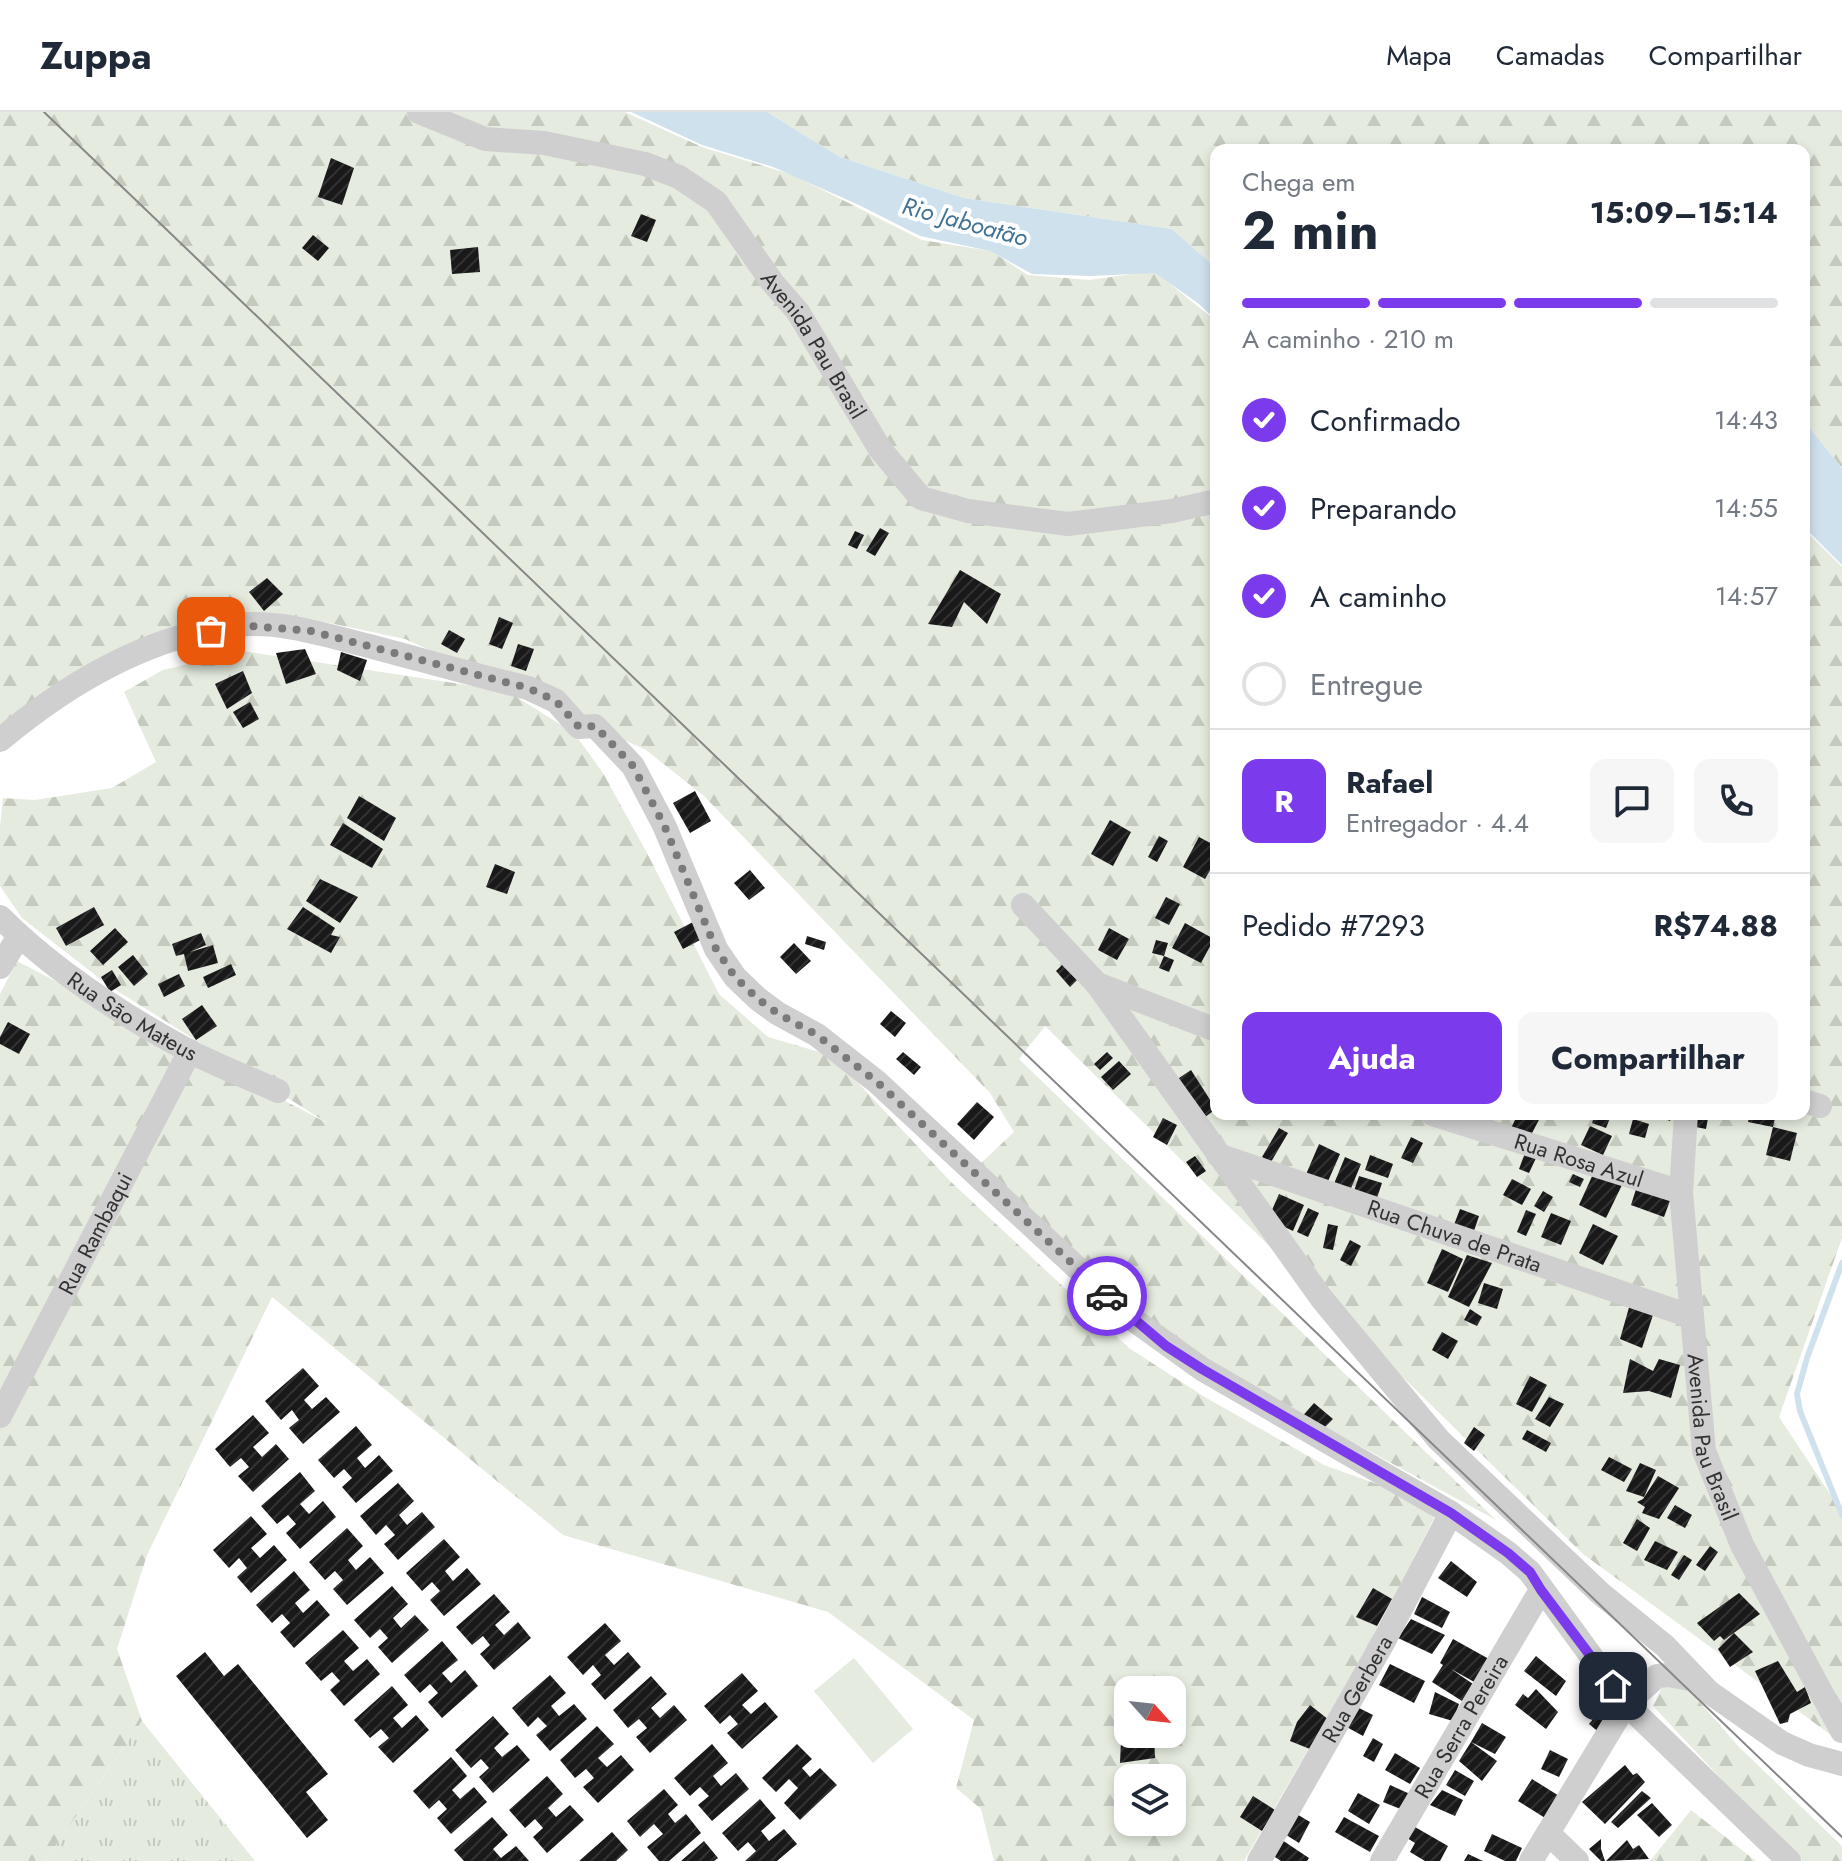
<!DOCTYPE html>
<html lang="pt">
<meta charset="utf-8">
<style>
body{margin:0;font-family:Jost,sans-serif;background:#f6f6f7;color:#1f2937;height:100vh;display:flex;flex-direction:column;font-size:30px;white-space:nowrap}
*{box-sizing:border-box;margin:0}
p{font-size:26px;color:#747a83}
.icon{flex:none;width:44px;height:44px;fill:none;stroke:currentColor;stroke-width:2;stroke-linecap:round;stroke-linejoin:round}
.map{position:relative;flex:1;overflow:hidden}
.panel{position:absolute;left:1210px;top:32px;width:600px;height:976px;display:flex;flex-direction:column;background:#fff;border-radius:16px;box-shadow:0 4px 12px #0003}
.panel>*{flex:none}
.needle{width:52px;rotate:117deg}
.controls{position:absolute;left:1114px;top:1564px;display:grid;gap:16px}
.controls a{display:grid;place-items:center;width:72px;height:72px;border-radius:16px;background:#fff;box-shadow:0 4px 12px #0003;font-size:40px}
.pin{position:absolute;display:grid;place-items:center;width:68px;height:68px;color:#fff;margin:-34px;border-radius:16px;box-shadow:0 4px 12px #0006}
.courier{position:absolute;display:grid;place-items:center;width:80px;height:80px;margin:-40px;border:6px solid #7c3aed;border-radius:50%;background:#fff;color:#222;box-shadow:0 2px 10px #0007}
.overview em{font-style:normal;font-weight:700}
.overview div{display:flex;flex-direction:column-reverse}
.overview{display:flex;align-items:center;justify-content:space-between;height:136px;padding:0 32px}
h1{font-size:52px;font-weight:700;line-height:60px}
.bar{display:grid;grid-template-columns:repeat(4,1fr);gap:12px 8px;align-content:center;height:96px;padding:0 32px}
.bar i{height:10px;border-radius:6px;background:#e0e1e3}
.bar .active{background:#7c3aed}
.bar p{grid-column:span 4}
.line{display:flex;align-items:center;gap:20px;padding:0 32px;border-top:2px solid #e0e1e3}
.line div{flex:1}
.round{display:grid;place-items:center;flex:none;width:84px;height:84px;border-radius:16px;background:#f6f6f7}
ol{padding:0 32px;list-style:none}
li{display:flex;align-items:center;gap:24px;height:88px}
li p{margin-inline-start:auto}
li .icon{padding:8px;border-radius:50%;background:#7c3aed;color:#fff;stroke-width:4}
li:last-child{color:#747a83}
li i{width:44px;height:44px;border:4px solid #e0e1e3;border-radius:50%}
.action{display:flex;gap:16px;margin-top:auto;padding:16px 32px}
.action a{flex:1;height:92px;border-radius:16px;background:#7c3aed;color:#fff;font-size:32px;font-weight:700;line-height:92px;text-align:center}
.action a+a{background:#f6f6f7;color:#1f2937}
header{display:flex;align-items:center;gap:48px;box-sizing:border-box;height:112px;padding:0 40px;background:#fff;border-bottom:2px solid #e0e1e3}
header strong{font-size:38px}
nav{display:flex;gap:44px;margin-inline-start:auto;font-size:28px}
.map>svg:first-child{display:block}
</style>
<header>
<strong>Zuppa</strong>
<nav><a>Mapa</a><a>Camadas</a><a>Compartilhar</a></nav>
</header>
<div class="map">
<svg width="1842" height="1749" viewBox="0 0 1842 1749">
<defs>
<pattern id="grass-tufts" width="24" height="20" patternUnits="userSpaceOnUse" patternTransform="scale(2)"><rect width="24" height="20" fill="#e5ebde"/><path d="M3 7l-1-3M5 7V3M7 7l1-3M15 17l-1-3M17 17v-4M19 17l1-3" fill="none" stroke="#c5cabf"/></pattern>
<pattern id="forest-firs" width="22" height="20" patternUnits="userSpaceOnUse" patternTransform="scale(2)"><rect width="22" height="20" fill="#e5ebde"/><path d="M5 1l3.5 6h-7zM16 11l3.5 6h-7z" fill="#c5cabf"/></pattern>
<pattern id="building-hatch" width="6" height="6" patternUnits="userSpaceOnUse" patternTransform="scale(2)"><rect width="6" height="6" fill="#191919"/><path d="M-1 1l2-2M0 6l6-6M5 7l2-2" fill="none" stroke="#323232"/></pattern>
</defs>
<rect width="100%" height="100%" fill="#fff"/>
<path fill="url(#grass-tufts)" d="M142 1609 255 1749H45Z"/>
<path fill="url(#forest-firs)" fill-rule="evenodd" d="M0 0H625L702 35 793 63 922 128 991 139 1028 163 1090 168 1154 159 1216 209V1002H1804V417L1842 455V1126L1779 1305 1842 1400V1631L1583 1442 1045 914 1019 947 1496 1408 1218 1257 1144 1203 981 1051 1014 1020 990 981 704 684 646 638 405 527 306 506 187 510 34 601 0 629Z
M767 0H1842V356L1804 309V38H1216V156L1172 117 964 86 840 45Z
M243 539 507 579 574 621 603 661 648 743 719 882 768 925 833 944 950 1069 1129 1236 1203 1284 1324 1353 1402 1381 1434 1406 1377 1518 1244 1749H994L981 1697 956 1676 974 1608 828 1500 563 1423 272 1185 147 1443 117 1537 142 1609 45 1749H0V882L17 849 329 1012 108 873 22 806 0 774V715L3 686 35 688 112 676 156 650 124 580 163 558ZM1128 1578H1172V1622H1128ZM1128 1666H1172V1710H1128Z
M1663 1573 1689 1578 1739 1635 1842 1734V1749H1802L1770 1719 1653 1594Z
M1691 1698 1756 1749H1650Z"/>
<path fill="#e5ebde" d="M854 1546 913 1617 873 1651 814 1579Z"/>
<path fill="#cfe1ed" d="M631 0H767L840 45 964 86 1172 117 1216 156V208L1199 192 1155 161 1090 164 1032 162 990 139 920 124 859 93 773 55 702 33Z
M1804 309 1842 356V453L1804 415Z"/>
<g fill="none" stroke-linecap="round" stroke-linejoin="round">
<path stroke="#cfe1ed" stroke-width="6" d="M1842 1151 1807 1246 1797 1282 1800 1299 1842 1403"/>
</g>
<path fill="url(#building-hatch)" d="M331 46 354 56 342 93 318 85Z
M641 102 656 108 647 130 631 124Z
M313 123 329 136 318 149 302 136Z
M478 135 480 160 452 162 450 138Z
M880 416 889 421 875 444 866 439Z
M855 419 864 423 857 437 848 433Z
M960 458 1001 482 987 512 964 490 952 515 928 512Z
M267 466 283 482 264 499 249 480Z
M499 505 513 511 502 537 489 532Z
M449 518 465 527 457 541 441 532Z
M518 532 534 537 526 559 511 554Z
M305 537 316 562 286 572 276 541Z
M341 540 367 548 360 569 337 558Z
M243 559 252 581 227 597 215 572Z
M250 590 259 607 243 616 233 600Z
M695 679 711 709 690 721 673 691Z
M359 684 396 706 384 729 347 706Z
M1110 708 1131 720 1113 754 1091 742Z
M343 711 383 737 372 756 330 733Z
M1159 724 1168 729 1157 750 1148 745Z
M1199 725 1216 734V748L1205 767 1183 755Z
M495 752 515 760 507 782 486 775Z
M750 758 765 776 749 788 734 771Z
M320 767 358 785 340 811 306 789Z
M1166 785 1180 792 1169 813 1155 806Z
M94 795 104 813 66 834 56 816Z
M303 795 335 816 331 823 340 825 331 841 287 817Z
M693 810 702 827 683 837 674 820Z
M1185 811 1214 827 1201 851 1172 836Z
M115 816 128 830 103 853 90 839Z
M1109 816 1129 827 1117 848 1098 838Z
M201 821 206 833 190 840 213 833 218 851 188 859 184 842 176 844 172 832Z
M807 824 826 830 824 838 805 832Z
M1156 828 1168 831 1164 844 1152 841Z
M794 831 811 849 796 862 780 845Z
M133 843 148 862 134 874 118 855Z
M1164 844 1174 848 1169 860 1159 856Z
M231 852 236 863 208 876 203 865Z
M1062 853 1077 868 1070 875 1056 859Z
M112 858 121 873 110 880 101 865Z
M179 862 185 874 164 885 158 872Z
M202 893 217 914 196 928 182 907Z
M891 899 906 911 895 925 880 912Z
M8 910 30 922 19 942 0 932V925Z
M903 940 921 955 914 963 896 947Z
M1107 940 1113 946 1100 958 1094 952Z
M1119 949 1131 962 1113 978 1101 965Z
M1191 958 1216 997 1201 1008 1176 968Z
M977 990 994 1005 974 1028 957 1012Z
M1518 1002H1542L1531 1023 1510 1018Z
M1595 1002 1610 1006 1606 1016 1592 1011Z
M1651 1002H1672L1670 1009Z
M1750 1002H1776L1773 1015 1748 1010Z
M1697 1004 1708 1006 1706 1017 1696 1015Z
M1163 1006 1177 1013 1167 1033 1153 1025Z
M1633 1007 1649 1012 1645 1026 1629 1022Z
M1590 1014 1612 1024 1603 1043 1581 1033Z
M1773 1015 1797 1021 1790 1049 1766 1043Z
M1279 1016 1288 1021 1271 1050 1262 1045Z
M1411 1025 1423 1031 1413 1051 1401 1046Z
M1319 1032 1340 1042 1325 1076 1304 1067Z
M1525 1041 1536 1046 1529 1061 1519 1057Z
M1370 1043 1393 1052 1388 1066 1365 1058Z
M1195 1044 1206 1059 1197 1065 1186 1050Z
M1345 1045 1361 1052 1347 1086 1331 1079Z
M1594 1060 1622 1073 1606 1106 1579 1093Z
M1573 1062 1584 1067 1580 1075 1569 1070Z
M1359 1064 1382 1071 1374 1095 1351 1088Z
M1512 1067 1531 1077 1522 1093 1503 1083Z
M1637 1074 1671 1086 1664 1105 1631 1093Z
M1543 1079 1553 1085 1544 1100 1534 1094Z
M1279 1082 1304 1093 1293 1119 1268 1107Z
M1308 1096 1319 1101 1308 1125 1297 1120Z
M1460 1097 1479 1104 1472 1125 1452 1118Z
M1526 1098 1536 1102 1526 1124 1517 1120Z
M1551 1101 1571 1109 1561 1133 1541 1125Z
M1328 1112 1338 1114 1333 1138 1323 1136Z
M1593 1112 1618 1124 1603 1153 1579 1141Z
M1350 1128 1361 1134 1351 1154 1340 1148Z
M1442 1137 1463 1147 1448 1180 1427 1171Z
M1467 1143 1492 1151 1469 1195 1448 1185Z
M1484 1171 1503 1177 1497 1197 1478 1191Z
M1630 1192 1654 1200 1642 1236 1620 1227Z
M1470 1197 1482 1205 1477 1214 1464 1208Z
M1442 1220 1458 1229 1448 1247 1432 1238Z
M1630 1247 1653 1259 1659 1247 1680 1253 1671 1286 1649 1279 1623 1281Z
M303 1256 319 1274 304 1288 312 1297 326 1285 340 1300 303 1332 289 1316 299 1308 292 1298 281 1308 265 1289Z
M1530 1264 1547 1273 1532 1300 1516 1292Z
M1549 1285 1564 1292 1550 1315 1535 1307Z
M1314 1291 1333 1307 1321 1319 1300 1307Z
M253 1303 269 1321 253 1335 262 1345 276 1332 289 1347 253 1380 238 1364 249 1355 241 1346 230 1355 215 1337Z
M356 1314 372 1333 357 1346 365 1356 379 1343 393 1359 356 1391 342 1375 352 1366 344 1357 334 1366 318 1348Z
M1474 1315 1485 1323 1474 1339 1464 1331Z
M1527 1318 1551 1331 1546 1340 1522 1327Z
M1609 1345 1632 1357 1624 1370 1601 1358Z
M1640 1351 1656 1358 1644 1385 1626 1379Z
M300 1360 315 1379 300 1392 309 1402 323 1389 336 1405 300 1437 286 1421 296 1412 288 1403 277 1412 261 1394Z
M1658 1364 1679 1376 1659 1407 1642 1401 1645 1395 1637 1390 1643 1387Z
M398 1371 414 1389 399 1403 407 1413 422 1400 435 1415 398 1448 384 1432 395 1423 386 1413 376 1423 360 1404Z
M1675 1393 1692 1403 1685 1416 1667 1406Z
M251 1404 267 1422 251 1436 260 1446 274 1433 287 1448 251 1481 237 1465 247 1456 239 1446 229 1456 213 1438Z
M1637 1407 1650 1416 1637 1439 1623 1431Z
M347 1416 363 1434 348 1448 356 1458 370 1445 384 1461 347 1493 333 1477 343 1468 335 1459 325 1468 309 1450Z
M444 1427 460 1445 445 1459 453 1469 467 1456 481 1472 444 1504 430 1488 440 1479 432 1470 422 1479 406 1461Z
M1655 1429 1678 1440 1667 1458 1644 1448Z
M1710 1434 1718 1440 1705 1459 1696 1453Z
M1684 1443 1692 1448 1679 1468 1671 1463Z
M1451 1449 1477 1470 1467 1485 1438 1466Z
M294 1459 310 1478 295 1491 303 1501 317 1488 330 1503 294 1536 280 1520 290 1511 282 1502 272 1511 256 1493Z
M392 1474 408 1492 393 1506 401 1516 415 1503 429 1518 392 1551 378 1535 388 1526 380 1517 370 1526 354 1508Z
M1373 1476 1392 1487 1377 1514 1356 1505Z
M1739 1481 1760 1502 1724 1528 1720 1524 1714 1529 1697 1511Z
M494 1482 510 1500 495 1513 504 1523 518 1510 531 1526 494 1558 480 1542 490 1533 483 1524 472 1533 456 1515Z
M1422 1485 1450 1500 1442 1516 1414 1502Z
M1411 1507 1445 1523 1432 1542 1398 1526Z
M605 1511 621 1529 605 1543 614 1553 628 1540 641 1555 605 1588 591 1572 601 1563 593 1553 583 1563 567 1545Z
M343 1518 359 1536 344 1549 353 1559 367 1547 380 1562 344 1594 330 1578 340 1569 332 1560 321 1569 305 1551Z
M1734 1521 1753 1540 1730 1555 1718 1537Z
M1453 1527 1489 1547 1476 1571 1451 1557 1473 1572 1462 1589 1432 1570 1443 1553 1440 1551Z
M442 1529 458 1548 442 1561 451 1571 465 1558 478 1574 442 1606 428 1590 438 1581 430 1572 420 1581 404 1563Z
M205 1540 224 1564 238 1552 328 1662 306 1680 328 1708 307 1726 176 1564Z
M1536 1544 1566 1569 1556 1584 1524 1559Z
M1778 1549 1797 1580 1805 1575 1811 1591 1790 1602 1788 1610 1780 1612 1755 1559Z
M1390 1552 1425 1569 1414 1591 1379 1573Z
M742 1561 758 1579 742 1593 751 1602 765 1590 778 1605 742 1637 727 1621 738 1612 730 1603 720 1612 704 1594Z
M550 1563 566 1581 551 1594 559 1604 574 1592 587 1607 550 1639 536 1623 547 1614 538 1605 528 1615 512 1596Z
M651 1564 667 1582 651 1596 660 1606 674 1593 687 1608 650 1641 636 1625 647 1616 639 1607 628 1616 613 1598Z
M392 1574 408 1593 393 1606 402 1616 416 1603 429 1618 393 1651 378 1635 389 1626 381 1617 370 1626 354 1608Z
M1536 1577 1558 1600 1546 1617 1515 1593 1523 1582 1528 1586Z
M1435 1580 1459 1592 1453 1609 1429 1602Z
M1310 1593 1329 1608 1310 1637 1290 1629 1297 1610Z
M1353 1593 1373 1603 1363 1624 1343 1613Z
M1599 1600 1610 1610 1601 1622 1589 1612Z
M493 1604 509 1622 494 1636 502 1645 517 1633 530 1648 493 1681 479 1665 489 1656 481 1647 471 1656 455 1638Z
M1128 1604V1622H1154L1155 1646 1120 1651 1122 1606Z
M1482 1611 1506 1625 1495 1642 1471 1630Z
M597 1614 614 1632 598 1646 607 1655 621 1643 634 1658 598 1691 583 1675 594 1666 586 1657 575 1666 560 1648Z
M1373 1626 1383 1632 1374 1650 1363 1644Z
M1471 1630 1497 1649 1482 1669 1459 1649Z
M712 1632 728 1651 713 1664 721 1674 736 1661 749 1677 712 1709 698 1693 709 1684 700 1675 690 1684 674 1666Z
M797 1632 812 1647 802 1656 810 1665 820 1656 837 1673 800 1708 784 1691 798 1676 789 1667 776 1680 762 1666Z
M1550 1638 1568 1647 1559 1665 1541 1657Z
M1395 1641 1420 1656 1410 1672 1385 1658Z
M451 1645 467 1664 452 1678 460 1687 474 1675 487 1690 451 1722 437 1706 447 1697 439 1688 429 1697 413 1679Z
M1625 1653 1633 1663 1637 1661 1645 1670 1605 1712 1582 1690Z
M1455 1658 1474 1669 1465 1684 1446 1673Z
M547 1664 563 1682 548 1696 556 1705 570 1693 584 1708 547 1741 533 1725 543 1716 535 1707 525 1716 509 1698Z
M1532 1667 1564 1687 1550 1709 1518 1689Z
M1390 1673 1410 1682 1403 1698 1383 1690Z
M664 1677 678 1693 668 1702 675 1711 686 1702 701 1721 669 1749H659L647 1735 663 1722 654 1712 640 1725 627 1709Z
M1442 1678 1463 1688 1455 1704 1430 1693Z
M1642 1679 1651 1686 1618 1716 1611 1710Z
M1358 1681 1380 1693 1369 1712 1348 1699Z
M1253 1684 1275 1698 1262 1719 1240 1705Z
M760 1687 776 1706 761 1719 769 1729 784 1717 797 1732 777 1749H745L756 1739 748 1730 738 1739 722 1721Z
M1652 1691 1672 1713 1659 1725 1637 1703Z
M1295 1701 1310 1710 1299 1731 1283 1721Z
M492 1705 508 1723 493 1737 501 1746 516 1734 529 1749H464L454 1738Z
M1344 1705 1379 1724 1370 1740 1335 1720Z
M1415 1715 1448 1734 1440 1749H1425L1410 1740 1415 1731 1407 1726Z
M612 1720 628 1738 616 1749H579Z
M1492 1722 1522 1736 1516 1749H1505L1484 1739Z
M1601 1727V1737L1605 1749H1601L1589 1737Z
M1282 1728 1309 1746 1307 1749H1281L1272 1743Z
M1627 1728 1633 1737 1639 1733 1649 1747 1606 1749Z
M704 1729 718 1746 714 1749H681Z
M1468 1742 1483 1749H1464Z"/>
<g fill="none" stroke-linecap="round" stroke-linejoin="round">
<g stroke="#cfcfcf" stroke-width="24">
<path id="s1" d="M419 0 485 27 544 31 645 52 679 65 716 90 772 170 798 200 880 337 921 386 968 399 1068 412 1172 399 1216 389"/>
<path d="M0 628C68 571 147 524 237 513 281 508 328 524 369 534 422 548 475 563 528 576L556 589 579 615 595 614 633 654 664 713 716 837 735 865 758 887 777 901 817 923 877 970 1131 1206 1202 1257 1451 1401 1508 1441 1530 1460 1626 1592 1789 1749"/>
<path d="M1023 793 1097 872 1322 1187 1439 1328 1600 1481 1665 1534 1709 1580 1782 1631 1809 1643 1842 1652"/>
<path id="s2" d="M0 805C52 857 124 904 189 939 218 954 249 966 278 979"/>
<path d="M0 855 19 824"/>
<path d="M1097 872 1216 918"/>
<path d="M1804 989 1820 994"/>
<path id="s3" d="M1432 1002 1681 1080"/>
<path id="s4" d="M1686 1002 1681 1080 1704 1339 1742 1433 1842 1619"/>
<path id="s5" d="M1218 1043 1690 1204"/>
<path id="s6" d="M0 1304 190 939"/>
<path d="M1548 1721 1577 1749"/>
<path id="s7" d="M1259 1749 1384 1529 1451 1401"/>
<path id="s8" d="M1382 1749 1541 1478"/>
<path d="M1531 1749 1626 1592 1657 1564 1668 1563 1696 1568"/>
</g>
<path stroke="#878787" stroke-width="2" d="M44 0 1842 1725"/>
</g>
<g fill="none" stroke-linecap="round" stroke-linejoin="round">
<path stroke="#7a7a7a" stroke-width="8" stroke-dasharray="0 14.4" d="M211 519 239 513 311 519 528 576 556 589 579 615 595 614 633 654 664 713 716 837 735 865 758 887 777 901 817 923 877 970 1107 1184"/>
<path stroke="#7c3aed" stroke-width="10" d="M1107 1184 1166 1234 1202 1257 1451 1401 1508 1441 1530 1460 1541 1478 1613 1574"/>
</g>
<g text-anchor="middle" stroke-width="8" stroke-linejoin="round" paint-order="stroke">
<g font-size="22" fill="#323232" stroke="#fff">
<text dy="8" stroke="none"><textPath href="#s1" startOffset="488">Avenida Pau Brasil</textPath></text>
<text dy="8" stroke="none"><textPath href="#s2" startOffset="166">Rua São Mateus</textPath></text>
<text dy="8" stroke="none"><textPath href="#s3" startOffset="154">Rua Rosa Azul</textPath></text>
<text dy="8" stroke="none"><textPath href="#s6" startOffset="206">Rua Rambaqui</textPath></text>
<text dy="8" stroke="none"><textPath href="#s5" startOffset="250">Rua Chuva de Prata</textPath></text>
<text dy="8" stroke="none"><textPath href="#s4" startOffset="326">Avenida Pau Brasil</textPath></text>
<text dy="8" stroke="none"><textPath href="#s7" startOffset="198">Rua Gerbera</textPath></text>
<text dy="8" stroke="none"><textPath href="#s8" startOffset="156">Rua Serra Pereira</textPath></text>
</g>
<g font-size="24" font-style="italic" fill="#407395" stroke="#fff">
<text transform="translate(965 110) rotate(15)" y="8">Rio Jaboatão</text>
</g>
</g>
</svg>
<div class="controls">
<a><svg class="needle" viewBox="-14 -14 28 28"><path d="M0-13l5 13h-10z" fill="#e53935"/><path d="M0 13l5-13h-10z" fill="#747a83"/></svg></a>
<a><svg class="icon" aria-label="layers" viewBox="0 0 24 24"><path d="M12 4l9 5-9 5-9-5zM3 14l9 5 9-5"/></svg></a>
</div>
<div class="pin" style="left:211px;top:519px;background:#ea580c"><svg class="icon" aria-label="bag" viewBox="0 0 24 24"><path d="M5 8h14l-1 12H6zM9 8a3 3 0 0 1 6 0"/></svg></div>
<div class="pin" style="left:1613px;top:1574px;background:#1f2937"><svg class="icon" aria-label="home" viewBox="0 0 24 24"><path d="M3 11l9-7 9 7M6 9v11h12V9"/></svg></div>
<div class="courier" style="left:1107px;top:1184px"><svg class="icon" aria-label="car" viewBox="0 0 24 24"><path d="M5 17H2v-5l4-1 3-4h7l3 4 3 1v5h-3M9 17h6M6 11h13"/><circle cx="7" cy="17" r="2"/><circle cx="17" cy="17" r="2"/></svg></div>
<section class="panel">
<div class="overview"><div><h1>2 min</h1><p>Chega em</p></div><em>15:09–15:14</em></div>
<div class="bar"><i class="active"></i><i class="active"></i><i class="active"></i><i></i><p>A caminho · 210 m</p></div>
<ol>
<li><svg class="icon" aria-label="check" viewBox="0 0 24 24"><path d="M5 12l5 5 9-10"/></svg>Confirmado<p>14:43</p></li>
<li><svg class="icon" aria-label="check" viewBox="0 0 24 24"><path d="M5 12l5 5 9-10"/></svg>Preparando<p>14:55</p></li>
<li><svg class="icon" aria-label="check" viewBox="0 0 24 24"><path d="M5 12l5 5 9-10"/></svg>A caminho<p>14:57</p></li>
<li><i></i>Entregue</li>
</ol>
<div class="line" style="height:144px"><b class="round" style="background:#7c3aed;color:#fff">R</b><div><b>Rafael</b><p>Entregador · 4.4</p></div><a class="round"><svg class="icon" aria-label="chat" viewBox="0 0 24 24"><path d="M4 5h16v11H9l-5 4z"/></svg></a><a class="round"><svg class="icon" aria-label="phone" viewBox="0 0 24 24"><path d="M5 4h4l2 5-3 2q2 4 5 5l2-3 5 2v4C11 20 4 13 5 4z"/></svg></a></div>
<div class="line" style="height:104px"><div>Pedido #7293</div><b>R$74.88</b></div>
<div class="action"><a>Ajuda</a><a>Compartilhar</a></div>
</section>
</div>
